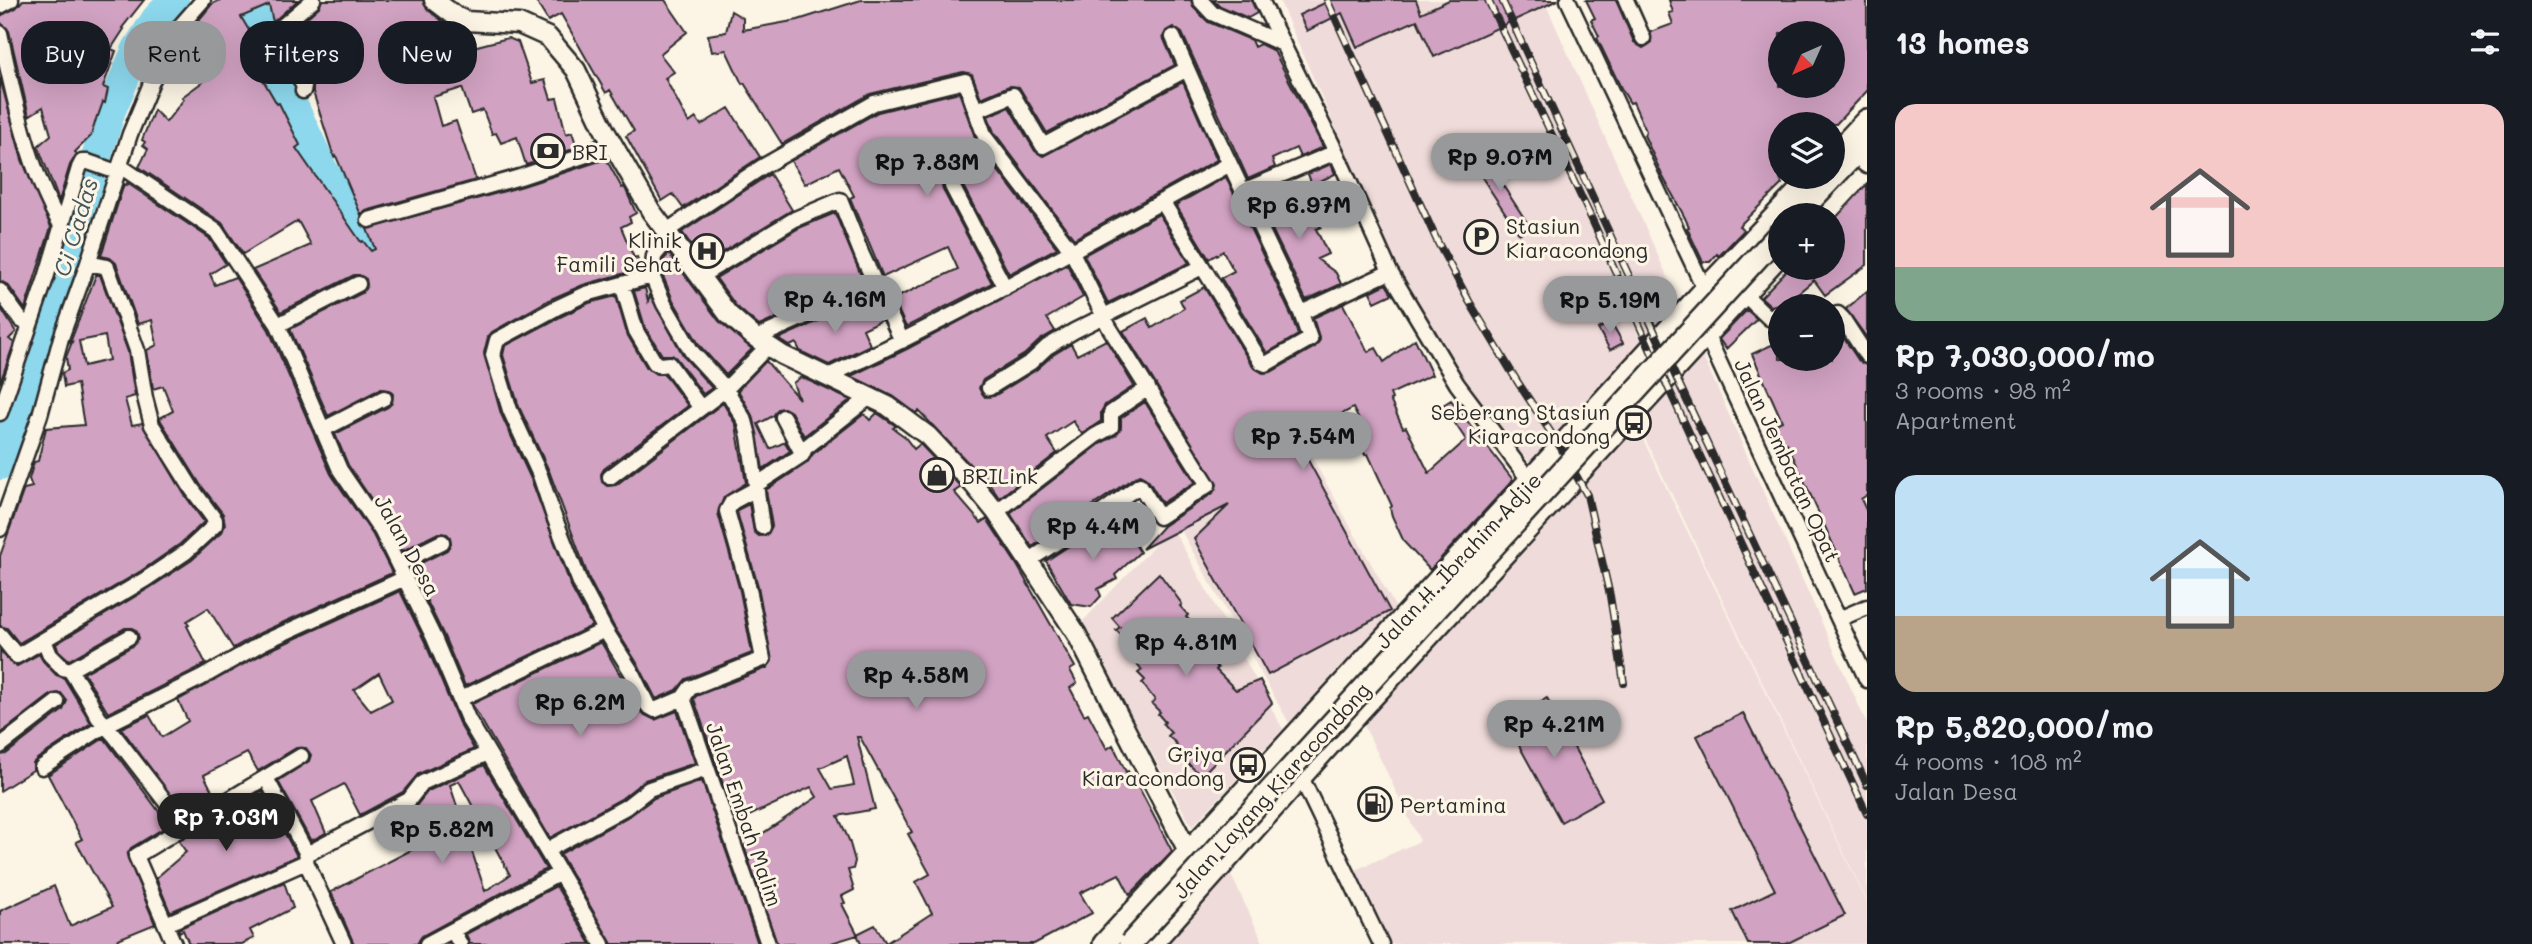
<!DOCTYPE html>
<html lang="en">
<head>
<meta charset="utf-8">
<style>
	body { margin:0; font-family:Mali,sans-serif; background:#20242c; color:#f1f3f6; height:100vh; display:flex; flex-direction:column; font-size:26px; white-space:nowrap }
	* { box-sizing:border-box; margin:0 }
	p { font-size:23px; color:#9ea1a6 }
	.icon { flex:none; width:38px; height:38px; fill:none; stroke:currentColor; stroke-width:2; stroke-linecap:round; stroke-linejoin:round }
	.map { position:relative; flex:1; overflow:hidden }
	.details { display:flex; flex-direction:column; background:#171b24; width:665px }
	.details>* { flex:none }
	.top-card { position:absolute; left:21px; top:21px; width:665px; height:63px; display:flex; gap:14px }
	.needle { width:46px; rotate:225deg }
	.tools { position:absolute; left:1768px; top:21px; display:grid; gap:14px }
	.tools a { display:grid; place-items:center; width:77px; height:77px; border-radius:50%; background:#171b24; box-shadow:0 7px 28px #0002; font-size:35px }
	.price { position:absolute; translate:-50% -60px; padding:0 16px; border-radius:24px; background:#98999b; color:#111; font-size:23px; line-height:46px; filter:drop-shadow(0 2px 4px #0008) }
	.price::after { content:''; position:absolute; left:50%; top:42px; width:21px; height:16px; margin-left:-10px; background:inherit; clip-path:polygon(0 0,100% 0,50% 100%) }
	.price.selected { background:#222; color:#fff }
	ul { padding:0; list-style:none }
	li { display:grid; align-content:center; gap:14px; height:371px; padding:0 28px }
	li span { display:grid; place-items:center; height:217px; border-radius:21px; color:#555 }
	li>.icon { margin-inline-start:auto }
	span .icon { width:126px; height:126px; fill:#fffc; stroke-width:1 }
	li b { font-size:30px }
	h2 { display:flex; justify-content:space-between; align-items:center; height:84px; padding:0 28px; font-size:30px }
	.tag { padding:0 24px; border-radius:28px; background:#171b24; box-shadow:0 7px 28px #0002; font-size:24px; line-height:63px }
	.tag.selected { background:#98999b; color:#111 }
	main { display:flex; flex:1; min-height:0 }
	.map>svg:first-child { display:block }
	.built { fill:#efdcda }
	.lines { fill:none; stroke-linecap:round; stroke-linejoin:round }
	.river { stroke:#8dd8ed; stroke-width:30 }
	.building { fill:#d1a2c2; stroke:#2b2b2b; stroke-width:2; fill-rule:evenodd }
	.minor-casing { stroke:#2b2b2b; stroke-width:19 }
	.tertiary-casing { stroke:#2b2b2b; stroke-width:23 }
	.primary-casing { stroke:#2b2b2b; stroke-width:26 }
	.minor { stroke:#fcf5e5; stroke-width:14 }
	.tertiary { stroke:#fcf5e5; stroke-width:18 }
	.primary { stroke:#fcf5e5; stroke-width:21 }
	.rail-casing { stroke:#2b2b2b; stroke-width:8 }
	.rail { stroke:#fcf5e5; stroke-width:5; stroke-dasharray:16; stroke-linecap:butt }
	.primary-bridge-casing { stroke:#2b2b2b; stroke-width:26; stroke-linecap:butt }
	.primary-bridge { stroke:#fcf5e5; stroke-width:21 }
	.labels { text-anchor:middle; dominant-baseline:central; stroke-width:6; stroke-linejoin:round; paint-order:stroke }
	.poi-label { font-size:21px; fill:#2b2b2b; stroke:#fcf5e5; text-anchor:start }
	.street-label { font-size:21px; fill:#2b2b2b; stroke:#fcf5e5 }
	.water-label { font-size:23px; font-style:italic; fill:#44565c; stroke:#fcf5e5 }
</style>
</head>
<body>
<main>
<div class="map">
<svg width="1867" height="944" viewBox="0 0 1867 944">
	<rect width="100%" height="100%" fill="#fcf5e5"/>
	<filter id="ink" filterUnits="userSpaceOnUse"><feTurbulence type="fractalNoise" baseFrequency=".0143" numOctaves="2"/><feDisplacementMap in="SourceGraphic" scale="14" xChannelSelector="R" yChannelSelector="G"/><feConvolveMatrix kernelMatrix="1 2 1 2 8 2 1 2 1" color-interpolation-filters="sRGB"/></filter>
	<g filter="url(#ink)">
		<!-- built -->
		<path class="built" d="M1279,0H1544L1867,724V901L1636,420L1532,464L1500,432L1439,346L1396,267Z
			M1281,402L1396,608L1289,723L1171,513L1213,488L1222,499Z
			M1636,425L1867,902V944H1387L1353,871L1420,841L1359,715Z
			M1172,527L1283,729L1192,827L1081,623Z
			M1222,856L1264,944H1144Z"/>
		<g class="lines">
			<!-- river -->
			<path class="river" d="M253,0L254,12L266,47L323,170L354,218L377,270L388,281
				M0,465L111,110L137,49L156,19L174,0"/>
		</g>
		<!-- building -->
		<path class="building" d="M23,0H144L122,28L124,29L111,49L116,51L103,87L108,89L105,103L103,102L98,116H97L91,136L75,152L77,154L70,165L59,201L38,146L51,135L43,107L29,116L9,31L0,22V16L16,8Z
			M220,0H298L273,22L269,5L241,17L253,37L251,38L265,76L262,78L277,104L279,103L300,145L296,148L361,242L363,241L371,251L375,249L367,229L523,186L606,159L622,188L624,187L626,190L636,213L629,217L631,222L621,227L634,258L637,257L640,269L583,285L551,299L492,332L488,337L484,353L501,414L531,479L572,589L592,626L465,686L443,634L411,568L447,550L451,543L450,537L447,534L438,533L402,551L389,525L348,465L335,434L388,407L392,403L393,394L389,390L380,389L328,416L290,329L362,293L367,285L366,279L359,275H354L281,312L253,270L311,245L298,221L243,254L222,223L139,167L148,149L143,145L145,142L142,140L154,110L166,122L184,99L182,97L208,78L195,44L204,40L195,32L201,25L198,21L212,4Z
			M322,0H423L427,9L441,20L445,28L449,27L452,34L469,33L473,47L508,38L518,42L532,83L545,80L551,99L557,98L566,134L572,132L577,147L596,139L597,141L526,165L517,137L501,143L496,133L492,134L483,110L471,114L462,88L433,97L441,126L456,121L476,180L366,211L361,215L336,156L334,157L313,92V83L288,34L319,7Z
			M535,0H665L687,32L660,54L674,72L665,78L689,123L696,118L701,125L729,108L760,157L683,208L673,194L662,201L626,136L634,131L610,90L606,93L561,14L548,21Z
			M861,0H1191L1193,7L1208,22L1251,40L1254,47L1260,44L1274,51L1323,147L1300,157L1296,148L1272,159L1275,167L1248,179L1182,33L1173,27L1166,31L1163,37L1175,65L1047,133L1019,87L1009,86L981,98L972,74L963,72L870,94L782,144L744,83L742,84L726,50L712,52L708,35L726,32L731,11L743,18V30L798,20Z
			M1213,0H1251L1257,13L1248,18L1218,5Z
			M1331,0H1416L1421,13L1449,0H1558L1434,57L1417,20L1357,47L1342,13L1307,31L1299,15Z
			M1586,0H1616L1634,42L1643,48L1651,43V32L1673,24L1669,13L1673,12L1669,0H1867V91L1836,124H1780V179L1782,184L1739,226L1744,230L1719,256L1717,254L1710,262H1703L1687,228L1689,227L1685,218L1662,175L1644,135L1646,131L1633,102L1630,103L1621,88L1597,38L1599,36L1591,20L1595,18ZM1780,33H1832V86H1780Z
			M0,78L22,160L51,227L25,309L8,285L0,281Z
			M1183,82L1217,160L1074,239L994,132L988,116L1009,107L1035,151L1043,156Z
			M959,92L977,143L1057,248L1009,274L961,182L953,177L947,178L942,185L943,190L992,283L906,327L893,299L958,269L948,247L883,277L850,198L854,196L839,167L805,184L791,161L878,112Z
			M1481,152L1530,227L1519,234L1470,159Z
			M1331,164L1335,174L1312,185L1308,174Z
			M770,174L792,210L704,263L682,232Z
			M1226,177L1292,317L1298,335L1267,353L1221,278L1234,271L1223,251L1209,259L1176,205Z
			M127,183L209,238L226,264L210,274L215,285L235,277L269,330L331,474L373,535L392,573L260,633L233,648L208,608L187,621L189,625L187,626L206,664L108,713L84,673L134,645L139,638L137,632L133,628H125L69,660L58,650L56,644L151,587L192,560L222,532L225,525L223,514L200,484L161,421L160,418L173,411L163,386L153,389L147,350L157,345L152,320L138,324L116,263L110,258L101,256L124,184L126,185Z
			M1867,184V265L1825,295L1814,280L1792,298L1790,297L1783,303L1771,306L1761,297L1789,268H1832V222Z
			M1283,185L1284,188L1290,185L1306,216L1314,213L1321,227L1316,229L1328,254L1317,259L1336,273L1341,284L1306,300L1256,196Z
			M835,213L863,280L759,326L736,306L716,278L799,228Z
			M1159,214L1189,263L1108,303L1084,255Z
			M669,254L719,321L752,349L726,375L700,346L673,300L662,274L663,260Z
			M1067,264L1083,297L1047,318L1055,331L1040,340L1025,354L983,380L979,388L981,392L985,397L994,396L1036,370L1053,355L1071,344L1077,355L1106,340L1134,386L1105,405L1101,412V421L1082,434L1073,421L1047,438L1057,453L999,498L982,472L979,474L919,411L916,413L893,396L851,376L907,349Z
			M96,275H100L128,352L135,396L125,399L132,425L142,423L184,494L204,522L180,544L141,571L19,643L7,628L0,626V556L24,489L32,487L29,479L34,462L38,461L46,428L84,425L77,384L64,387L62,373L68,370L66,357L72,342L70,343ZM105,336L109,360L84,366L79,341Z
			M1386,284L1392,294L1375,302L1370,292Z
			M1204,287L1253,367L1263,373L1271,372L1315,347L1320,340L1313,318L1343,304L1368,352L1376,348L1384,362L1415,339L1432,375L1390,394L1392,399L1390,400L1403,428L1406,427L1429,473L1466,440L1443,405L1451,400L1513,480L1430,570L1404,542L1392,516L1390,508L1392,506L1368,454L1365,455L1359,442L1368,438L1353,408L1296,438L1390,611L1268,675L1194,539L1229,505L1142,549L1163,526L1213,493L1217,484L1123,331L1147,318L1152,328L1184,308L1180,300Z
			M645,288L648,301L650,295L684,357L712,388L703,394L676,358L672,355H662L645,327L634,291Z
			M1867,291V338L1846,309Z
			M616,296L627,334L647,368L656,374H664L688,406L604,469L601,474L602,482L607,486L616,485L723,403L736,425L746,483L724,497L718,513L740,591L752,653L686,679L677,690L656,699L639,666L613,625L590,581L549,471L519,407L503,355L505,346L560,317L589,303Z
			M858,303L863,313L876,308L882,320L863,329L870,345L829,365L800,351L796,343L790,346L778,339Z
			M0,307L16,332L9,339L14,343L0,383Z
			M1747,310L1757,319L1726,349L1719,339Z
			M1611,322L1623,343L1610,350L1598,329Z
			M1841,334L1859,361L1867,366V495L1861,499L1867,512V588L1855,593L1787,443L1779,447L1768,428L1782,421L1752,354L1780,341V359H1832V340Z
			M766,361L799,399L793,383L801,377L850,400L804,436L791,412L784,408L778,409L773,416L758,424L770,449L785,442L790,451L763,469L754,419L738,390Z
			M1145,402L1195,482L1162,503L1148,480L1140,475L1135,477L1032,547L1010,513L1100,444L1116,435L1121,428V418Z
			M877,413L896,426L893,428L904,436L914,449L920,444L961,487L954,492L981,523L987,519L1017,565L1075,667L1070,670L1077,683L1070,688L1084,715L1088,713L1107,749L1113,745L1126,772L1128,771L1133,781L1135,780L1172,851L1130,895L1119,874L1080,893L1092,913L1034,944H861L857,934L875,925L886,943L932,913L916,882L930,874L908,834L912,832L860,737H857L875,809L838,816L849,840L855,861L853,869L848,870L854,890L842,896L845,903L842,904L858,935L828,944H777L744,846L817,797L811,787L736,822L694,699L696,696L767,668L772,661L758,586L737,512L739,509L749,504L754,532L759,536L767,535L772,526L766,490L807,463L813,454L864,414L870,420ZM847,756L854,785L832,789L820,768Z
			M1116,515L1140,552L1115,575L1117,579L1098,589L1101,596L1091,607L1071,604L1046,561Z
			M1159,573L1182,604L1180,606L1188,615L1186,617L1195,626L1192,629L1206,647L1204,649L1213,657L1210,660L1218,668L1216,670L1236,690L1260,680L1272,703L1201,776L1173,749L1177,744L1168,736L1171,733L1163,724L1165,722L1158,714L1160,712L1152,704L1155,700L1142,683L1145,680L1138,673L1142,670L1128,652L1130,650L1122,641L1125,639L1116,630L1120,627L1112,618Z
			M400,591L425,642L459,723L474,749L418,774L403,792L360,815L344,784L312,801L326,833L311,841L278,781L309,761L311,755L306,748H296L258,771L247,753L204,775L215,797L185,815L121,728L149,715L162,737L188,721L178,700L268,651ZM379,673L392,700L371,711L354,690Z
			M601,642L643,714L655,720L677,711L695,763L645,780L621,799L550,838L472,704Z
			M0,650L10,662L17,666L39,654L43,661L56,675L64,678L91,723L37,759L33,763V770L0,791V755L6,754L63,710L67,701L61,693L52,694L0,734Z
			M1547,698L1602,799L1561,822L1505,720Z
			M1743,713L1845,915L1786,944H1748L1732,911L1775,890L1697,736Z
			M104,738L169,825L131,848L127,855L155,924L118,939L120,944H0V911L54,886L70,926L112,907L76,842L82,839L48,775Z
			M484,765L546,869L422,936L417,944H354L331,892L415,848L410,837L413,836L403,814L416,806L428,791ZM459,781L510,875L485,891L450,785Z
			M702,781L758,944H612L560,854L631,815L654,798Z
			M262,791L297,856L170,912L156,878L186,852L179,841Z
			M284,882L293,908L250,930L254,938L242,944H189L183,930L179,932L178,929Z
			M556,886L591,944H470L466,934Z"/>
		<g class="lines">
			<!-- minor casing -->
			<g class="minor-casing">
				<path id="minor" d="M1200,0L1212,13L1283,44
					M1261,0L1336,152L1390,272L1457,384L1530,481
					M1568,0L1705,290
					M1626,0L1643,38
					M0,6L11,0
					M0,33C13,94 29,172 61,225
					M303,91L304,87L277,34L279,29L313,0
					M975,111L1013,95L1043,146L1187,69
					M1864,164L1867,166
					M120,166L216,231L278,325L340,470L381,530L434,638L468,719L602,944
					M952,186L1005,288
					M1243,191L1336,152
					M1162,201L1261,362L1266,364L1310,339L1301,313L1219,141L1173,37
					M369,220L520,177L613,146
					M665,232L762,167L874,103L965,81L985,137L1071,250L1109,327L1208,485L1159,517L1140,485L1097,516L1028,561
					M669,238L654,256L652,276L664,304L692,352L726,389L745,421L749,436L762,527
					M652,276L586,294L556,308L497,340L493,355L510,410L540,475L553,514L581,585L605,630L631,671L648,706L655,710L683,698L690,688L763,659L749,589L727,511L732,502L756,489
					M699,277L795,219L840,200L862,255L902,341
					M622,284L636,331L655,363L660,365L669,364L700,407
					M0,291L21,320L29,324
					M1743,293L1769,318L1780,312
					M1301,313L1390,272
					M1832,316L1838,314L1843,319L1867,356
					M278,325L358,284
					M1706,334L1867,680
					M756,338L876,285
					M828,376C966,312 1097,237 1230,164
					M989,388L1031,362L1047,347L1074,331L1202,267
					M0,413L46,278L79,168L82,162H88L117,172
					M783,417L802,453
					M322,430L384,398
					M610,477L726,389L768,346
					M756,485L802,455L805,448L871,396
					M996,512L1095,436L1111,427V413L1148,388
					M0,529L40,415L61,338L88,263L130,134L152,81L181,25L203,0
					M398,564L442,542
					M1839,619L1867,607
					M0,635L17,656L146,579L186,552L215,525V520L192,489L152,425L145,398L137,350L107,267L88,263
					M44,640L50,655L63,668L70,670L88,698L98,717L114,735L172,810L181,827
					M70,670L129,637
					M683,698L768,944
					M460,699L605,630
					M0,746L57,702
					M42,767L106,725L201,678L264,642L405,578
					M1301,777L1381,944
					M266,778L307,854L306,862L344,944
					M547,850L626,807L649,789L707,769
					M307,854L409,800L422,783L488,753
					M166,924L306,862
					M453,931L460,944
					M174,944L136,856L301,756
					M427,944L560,873"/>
			</g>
			<!-- tertiary casing -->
			<g class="tertiary-casing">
				<path id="tertiary" d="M434,0L455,16L466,21L519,24L548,37L576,70L605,131L651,211L728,314L753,336L782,355L888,406L928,436L974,485L996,512L1076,633L1189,853L1197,861"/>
			</g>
			<!-- primary casing -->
			<g class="primary-casing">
				<path id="primary" d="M1839,150L1867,120
					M1797,215L1867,141
					M1104,944L1705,290L1813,177
					M1151,944L1360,710L1780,254"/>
			</g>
			<!-- minor -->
			<use href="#minor" class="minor"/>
			<!-- tertiary -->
			<use href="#tertiary" class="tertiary"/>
			<!-- primary -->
			<use href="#primary" class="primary"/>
			<!-- rail casing -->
			<g class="rail-casing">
				<path id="rail" d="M1327,0L1438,243L1469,301L1517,381L1561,448L1587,495L1610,596L1624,683
					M1488,0L1594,224L1651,351L1867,814
					M1502,0L1659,341L1867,785"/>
			</g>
			<!-- rail -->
			<use href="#rail" class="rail"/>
			<!-- primary-bridge casing -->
			<g class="primary-bridge-casing">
				<path id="primary-bridge" d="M1130,944L1780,233"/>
			</g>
			<!-- primary-bridge -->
			<use href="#primary-bridge" class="primary-bridge"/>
		</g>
	</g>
	<!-- icons -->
	<defs>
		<g id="bank-ring" transform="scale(1.75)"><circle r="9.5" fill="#fcf5e5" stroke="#2b2b2b" stroke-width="1.5"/><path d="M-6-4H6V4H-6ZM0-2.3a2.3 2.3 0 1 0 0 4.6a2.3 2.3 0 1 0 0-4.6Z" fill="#2b2b2b"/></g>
		<g id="parking-ring" transform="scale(1.75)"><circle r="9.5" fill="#fcf5e5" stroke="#2b2b2b" stroke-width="1.5"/><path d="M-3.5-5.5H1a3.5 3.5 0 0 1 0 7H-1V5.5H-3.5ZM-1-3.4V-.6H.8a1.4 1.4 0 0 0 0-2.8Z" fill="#2b2b2b"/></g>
		<g id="hospital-ring" transform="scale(1.75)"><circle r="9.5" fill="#fcf5e5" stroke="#2b2b2b" stroke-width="1.5"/><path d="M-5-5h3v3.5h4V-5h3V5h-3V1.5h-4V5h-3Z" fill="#2b2b2b"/></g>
		<g id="bus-ring" transform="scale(1.75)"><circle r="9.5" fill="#fcf5e5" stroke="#2b2b2b" stroke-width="1.5"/><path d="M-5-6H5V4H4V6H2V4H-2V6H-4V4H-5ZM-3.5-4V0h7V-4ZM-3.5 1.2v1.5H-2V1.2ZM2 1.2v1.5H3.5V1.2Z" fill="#2b2b2b"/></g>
		<g id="shop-ring" transform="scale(1.75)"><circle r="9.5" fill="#fcf5e5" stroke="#2b2b2b" stroke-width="1.5"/><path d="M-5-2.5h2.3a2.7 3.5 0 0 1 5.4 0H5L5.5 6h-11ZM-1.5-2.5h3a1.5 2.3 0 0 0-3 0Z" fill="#2b2b2b"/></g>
		<g id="fuel-ring" transform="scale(1.75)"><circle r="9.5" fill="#fcf5e5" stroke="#2b2b2b" stroke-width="1.5"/><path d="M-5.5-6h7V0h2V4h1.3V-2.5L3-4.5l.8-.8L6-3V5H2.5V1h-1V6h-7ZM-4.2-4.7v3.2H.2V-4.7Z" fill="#2b2b2b"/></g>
	</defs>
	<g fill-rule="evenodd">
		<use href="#bank-ring" x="548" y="151"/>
		<use href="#parking-ring" x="1481" y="237"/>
		<use href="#hospital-ring" x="707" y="251"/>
		<use href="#bus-ring" x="1634" y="423"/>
		<use href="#shop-ring" x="937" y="475"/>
		<use href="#bus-ring" x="1248" y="765"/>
		<use href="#fuel-ring" x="1375" y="804"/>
	</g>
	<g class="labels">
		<!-- poi labels -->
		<g class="poi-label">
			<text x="572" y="151">BRI</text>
			<text x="1506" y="225">Stasiun<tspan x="1506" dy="24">Kiaracondong</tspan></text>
			<text x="682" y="239" text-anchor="end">Klinik<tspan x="682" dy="24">Famili Sehat</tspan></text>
			<text x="1610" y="411" text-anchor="end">Seberang Stasiun<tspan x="1610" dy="24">Kiaracondong</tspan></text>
			<text x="962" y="475">BRILink</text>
			<text x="1224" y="753" text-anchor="end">Griya<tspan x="1224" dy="24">Kiaracondong</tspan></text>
			<text x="1400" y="804">Pertamina</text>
		</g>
		<!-- street labels -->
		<g class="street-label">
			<text transform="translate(1788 460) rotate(65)">Jalan Jembatan Opat</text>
			<text transform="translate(408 545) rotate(61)">Jalan Desa</text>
			<text transform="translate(1458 560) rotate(-47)">Jalan H. Ibrahim Adjie</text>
			<text transform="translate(1271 790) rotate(-48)">Jalan Layang Kiaracondong</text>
			<text transform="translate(745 814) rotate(71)">Jalan Embah Malim</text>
		</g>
		<!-- water labels -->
		<g class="water-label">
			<text transform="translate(75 227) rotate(-73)">Ci Cadas</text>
		</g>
	</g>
</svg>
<div class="tools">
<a><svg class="needle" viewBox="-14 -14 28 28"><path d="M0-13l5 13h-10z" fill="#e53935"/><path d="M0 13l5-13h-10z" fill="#9ea1a6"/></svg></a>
<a><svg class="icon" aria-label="layers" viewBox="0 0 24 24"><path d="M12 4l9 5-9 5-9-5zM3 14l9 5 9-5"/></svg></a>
<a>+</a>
<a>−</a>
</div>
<b class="price" style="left:1500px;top:193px">Rp 9.07M</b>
<b class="price" style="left:927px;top:198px">Rp 7.83M</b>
<b class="price" style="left:1299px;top:241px">Rp 6.97M</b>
<b class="price" style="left:835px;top:335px">Rp 4.16M</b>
<b class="price" style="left:1610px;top:336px">Rp 5.19M</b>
<b class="price" style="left:1303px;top:472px">Rp 7.54M</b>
<b class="price" style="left:1093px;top:562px">Rp 4.4M</b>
<b class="price" style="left:1186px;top:678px">Rp 4.81M</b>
<b class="price" style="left:916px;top:711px">Rp 4.58M</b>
<b class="price" style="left:580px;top:738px">Rp 6.2M</b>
<b class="price" style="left:1554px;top:760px">Rp 4.21M</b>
<b class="price selected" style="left:226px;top:853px">Rp 7.03M</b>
<b class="price" style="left:442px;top:865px">Rp 5.82M</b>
<div class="top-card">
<a class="tag">Buy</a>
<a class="tag selected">Rent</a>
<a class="tag">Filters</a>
<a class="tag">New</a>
</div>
</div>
<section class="details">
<h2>13 homes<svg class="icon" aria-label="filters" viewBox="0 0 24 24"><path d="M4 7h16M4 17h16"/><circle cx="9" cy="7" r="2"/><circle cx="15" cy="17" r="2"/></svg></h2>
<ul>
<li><span style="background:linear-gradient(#f6c9c9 75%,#7fa58c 0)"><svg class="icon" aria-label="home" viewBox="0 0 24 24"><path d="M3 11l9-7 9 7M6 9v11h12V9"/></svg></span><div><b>Rp 7,030,000/mo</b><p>3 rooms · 98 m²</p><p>Apartment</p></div></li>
<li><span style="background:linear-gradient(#bfe0f5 65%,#b9a48a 0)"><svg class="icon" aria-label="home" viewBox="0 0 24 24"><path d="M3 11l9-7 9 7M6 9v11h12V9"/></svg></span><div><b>Rp 5,820,000/mo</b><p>4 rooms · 108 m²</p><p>Jalan Desa</p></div></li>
</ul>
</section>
</main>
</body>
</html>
